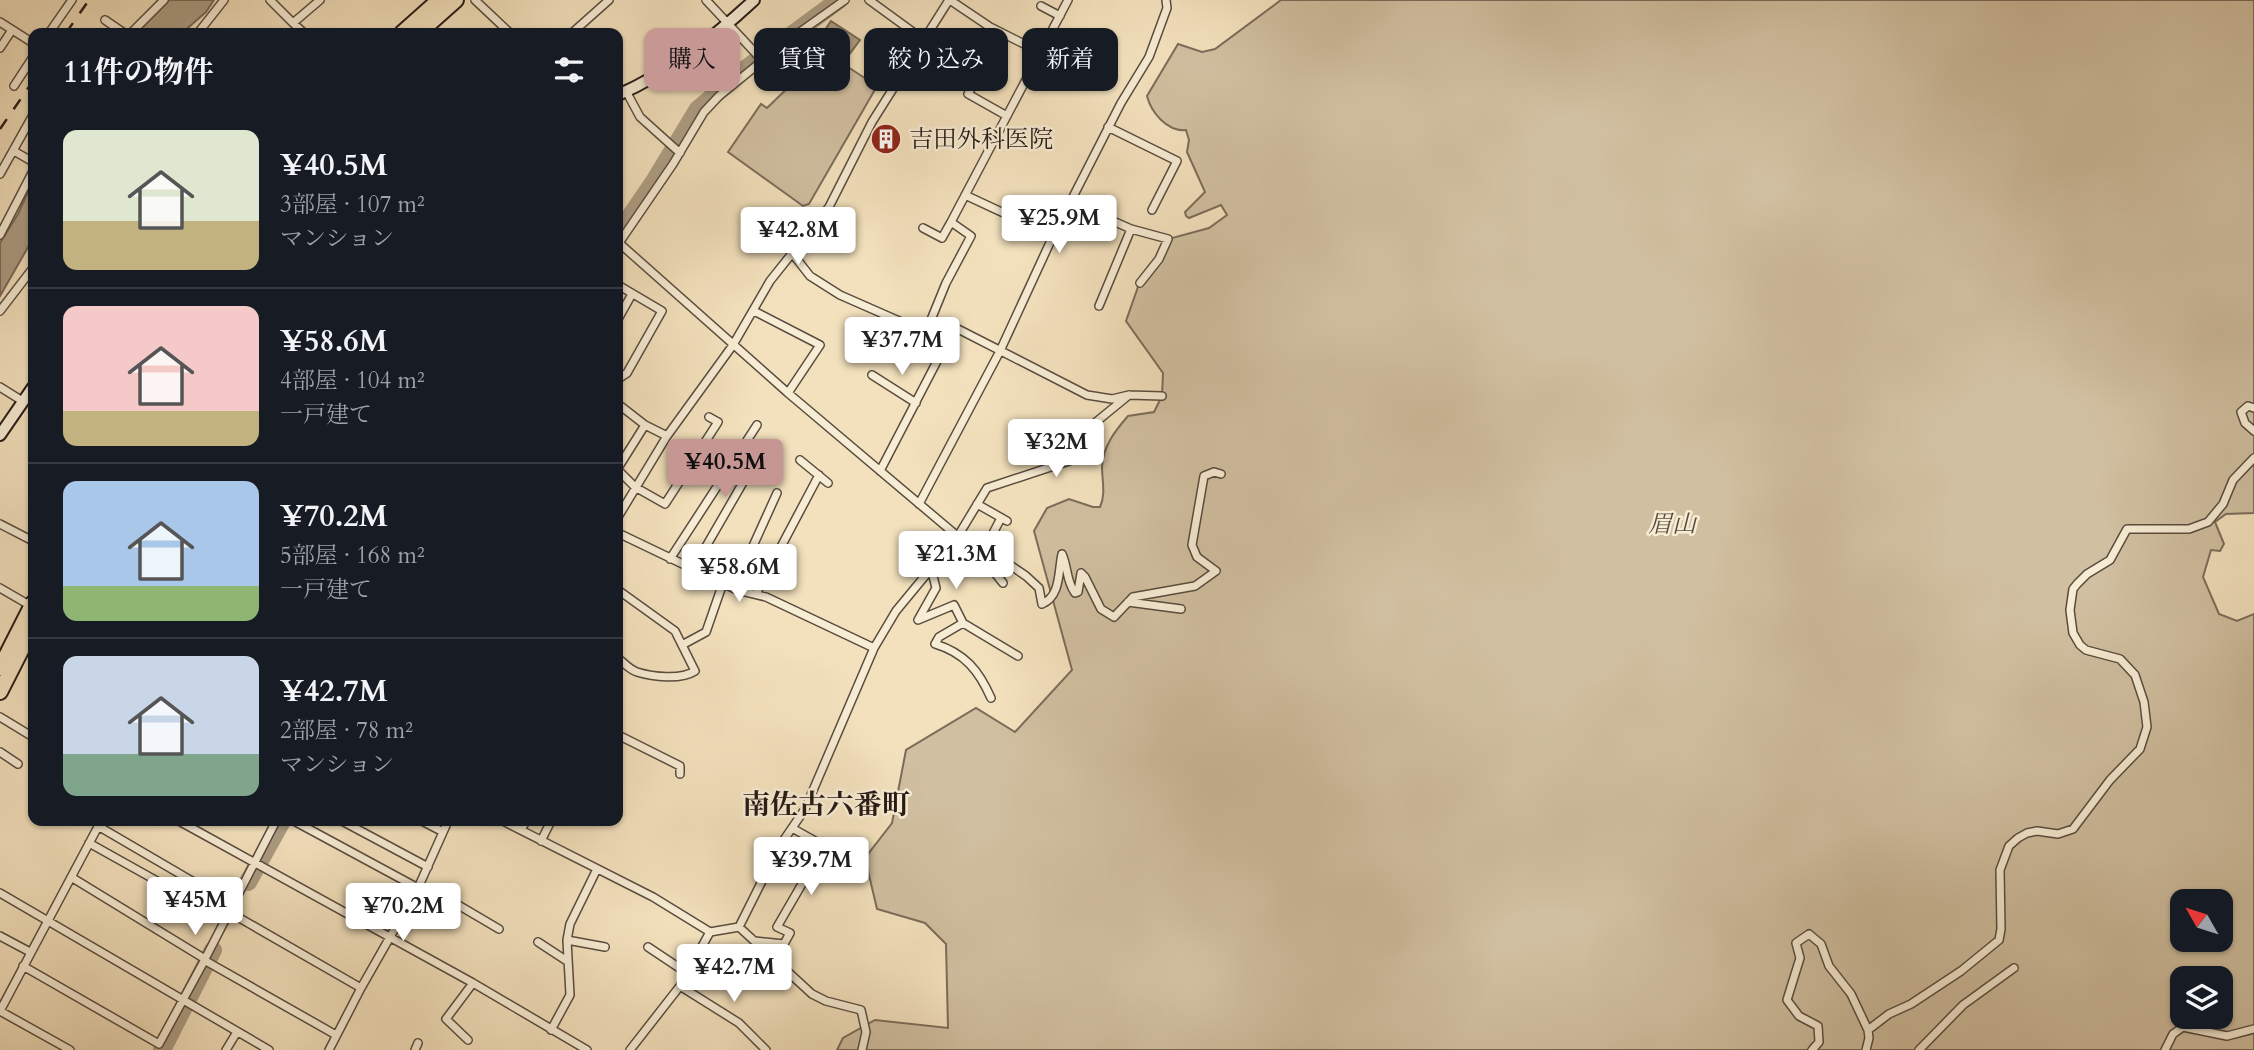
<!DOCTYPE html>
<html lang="ja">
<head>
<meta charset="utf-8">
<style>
	body { margin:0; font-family:Cardo,"Noto Serif JP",serif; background:#20242c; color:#f1f3f6; height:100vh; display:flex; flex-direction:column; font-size:26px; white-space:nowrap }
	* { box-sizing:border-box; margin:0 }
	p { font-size:23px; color:#9ea1a6 }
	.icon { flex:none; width:38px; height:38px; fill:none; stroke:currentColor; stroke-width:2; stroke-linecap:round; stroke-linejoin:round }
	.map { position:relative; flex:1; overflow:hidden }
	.drawer { position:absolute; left:28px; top:28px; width:595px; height:798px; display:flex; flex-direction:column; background:#171b24; border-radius:14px; box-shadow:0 2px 5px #0004 }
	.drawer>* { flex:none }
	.guide { position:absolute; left:644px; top:28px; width:665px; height:63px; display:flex; gap:14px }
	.needle { width:46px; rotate:309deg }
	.controls { position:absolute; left:2170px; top:889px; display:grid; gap:14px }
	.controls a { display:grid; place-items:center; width:63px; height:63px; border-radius:14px; background:#171b24; box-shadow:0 2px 5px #0004; font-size:35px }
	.price { position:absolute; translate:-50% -60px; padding:0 16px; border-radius:7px; background:#fff; color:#222; font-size:23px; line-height:46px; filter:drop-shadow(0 2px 4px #0008) }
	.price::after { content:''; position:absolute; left:50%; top:42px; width:21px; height:16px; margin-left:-10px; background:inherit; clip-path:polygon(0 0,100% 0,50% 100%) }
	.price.selected { background:#c59692; color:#111 }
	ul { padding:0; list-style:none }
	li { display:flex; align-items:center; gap:21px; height:175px; padding:0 35px }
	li+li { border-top:2px solid #363941 }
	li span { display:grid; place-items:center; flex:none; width:196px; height:140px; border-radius:14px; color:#555 }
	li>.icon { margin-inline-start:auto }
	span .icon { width:84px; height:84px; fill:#fffc; stroke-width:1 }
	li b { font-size:30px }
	h2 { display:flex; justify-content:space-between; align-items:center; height:84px; padding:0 35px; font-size:30px }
	.chip { padding:0 24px; border-radius:14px; background:#171b24; box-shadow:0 2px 5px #0004; font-size:24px; line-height:63px }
	.chip.selected { background:#c59692; color:#111 }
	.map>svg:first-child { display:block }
	.green { fill:#d0bfa0; stroke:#7b6c5a; stroke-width:2; fill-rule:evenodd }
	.water { fill:#ad9d84; stroke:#776958; stroke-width:2 }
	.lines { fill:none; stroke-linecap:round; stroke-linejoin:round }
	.river { stroke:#ad9d84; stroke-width:18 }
	.street-casing { stroke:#594c3f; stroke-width:10 }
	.secondary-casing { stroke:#261a15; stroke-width:14 }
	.highway-casing { stroke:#261a15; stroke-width:18 }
	.street { stroke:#f7ecd4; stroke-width:7 }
	.secondary { stroke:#f7ecd4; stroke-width:10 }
	.highway { stroke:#f3e1bd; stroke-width:14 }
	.rail { stroke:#261a15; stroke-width:2.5; stroke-dasharray:12 12; stroke-linecap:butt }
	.labels { text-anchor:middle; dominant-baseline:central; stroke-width:5; stroke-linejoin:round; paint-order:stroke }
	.poi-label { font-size:24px; fill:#261a15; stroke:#f7ecd4; text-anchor:start }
	.park-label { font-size:24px; font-style:italic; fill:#594c3f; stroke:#f7ecd4 }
	.quarter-label { font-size:28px; font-weight:bold; fill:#261a15; stroke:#f7ecd4 }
</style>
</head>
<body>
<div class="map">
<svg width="2254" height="1050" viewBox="0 0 2254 1050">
	<rect width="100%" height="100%" fill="#f3e1bd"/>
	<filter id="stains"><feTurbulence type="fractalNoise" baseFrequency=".00286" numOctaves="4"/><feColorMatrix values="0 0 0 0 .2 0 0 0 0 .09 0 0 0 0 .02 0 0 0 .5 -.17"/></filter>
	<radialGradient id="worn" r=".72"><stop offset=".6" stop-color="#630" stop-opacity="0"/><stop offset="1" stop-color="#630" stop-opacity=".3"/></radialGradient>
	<!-- green -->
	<path class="green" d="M1281,0H2254V513L2226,514L2215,522L2224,544L2220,551L2211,550L2203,577L2219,614L2237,621L2254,614V1050H837L843,1038L875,1020L948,1028L946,944L925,923L877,909L865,858L892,823L906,750L976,708L1015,732L1072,670L1034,531L1047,508L1069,499L1093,507H1100C1106,494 1102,481 1102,467C1103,446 1115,431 1128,416L1154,412L1162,396L1163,373L1126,321L1138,287L1154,270L1172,238L1209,228L1227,215L1221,205L1189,218L1186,216L1185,212L1205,192L1187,152L1189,140L1186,130C1167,132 1151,112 1147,96L1178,44L1202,52L1215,49ZM2182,901H2221V940H2182ZM2182,978H2221V1017H2182Z
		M825,52L877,86L809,204L803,206L728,152L761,104L767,108Z"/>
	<!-- water -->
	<path class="water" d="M169,0H214L206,12L182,33H136Z
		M831,21L860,40L848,56L821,36Z
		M33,181V231L31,242L0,296V243L18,214Z"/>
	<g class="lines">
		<!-- river -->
		<path class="river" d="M618,234L655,180L698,109L744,70L839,0
			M248,882L282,821
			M162,1050L213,950"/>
		<!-- street casing -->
		<g class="street-casing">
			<path id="street" d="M270,0L293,23
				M475,0L510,33
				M706,0L762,60
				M869,0L924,40
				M950,0L990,27L1040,52
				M1041,6L1060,16
				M105,20L124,33
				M0,22L33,43
				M49,33L72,0
				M131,33L164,0
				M198,33L224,0
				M304,33L293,23L320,0
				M572,33L609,0
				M0,48L12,30
				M985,64L968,94L1007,116
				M14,86L33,57
				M626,91L640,117L680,153
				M1108,127L1177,161L1152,210
				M14,151L33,162
				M0,174L33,115
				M965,195L1053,236
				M1070,202L1131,229L1168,239L1159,259L1140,283
				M923,228L942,238L951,222
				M0,235L33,171
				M618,242L788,393L981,556L1001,518
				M619,243L673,164L704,112L719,96L783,44L845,0
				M792,253L810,276L840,295L947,342L880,471
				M618,285L662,311L627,373L618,379
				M1099,306L1131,229
				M0,311L33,268
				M754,311L820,345L788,393
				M618,319L632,294
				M926,332L946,283L971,236L951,222L1068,0
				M947,342L956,328L1087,395L1112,399L1129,395L1162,396
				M872,375L916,403
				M0,387L24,402
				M618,404L645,425L667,436
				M2254,408L2248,406L2241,412L2245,423L2254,431
				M800,460L828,483
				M618,468L645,425
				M618,470L635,487L665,504L718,422L709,417
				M919,504L1000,351L1053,236L1121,103L1149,57L1167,8L1166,0
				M977,504L1007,521
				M618,517L667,436L733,345L770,281L829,207L872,122L949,0
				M0,524L33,541
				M618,533L737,590L766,597L874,648
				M985,548L1026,576L1039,588L1042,604C1061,596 1058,572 1062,554C1068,567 1066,581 1075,593L1078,592L1081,573L1085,577L1101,609L1114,617L1133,597L1195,586L1216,571L1197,557L1192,545L1204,476L1214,472L1221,474
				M981,556L1003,583
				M670,559L757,425
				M931,568L936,588L918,620L954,605L963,623
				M693,569L756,460
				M0,588L31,606
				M734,588L777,493
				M618,590L675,631L682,645L706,632L723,583
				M756,594L819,475
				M1128,602L1181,609
				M618,658C624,663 630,670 637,672C653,677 681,680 695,671L682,645
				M991,698C979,671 965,653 935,644L939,637L963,623L1018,656
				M0,717L33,737
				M618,735L680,766V774
				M0,752L18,764
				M179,821L473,983L587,1050
				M294,821L418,888
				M342,821L428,867
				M422,821L443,832
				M503,821L653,897L710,932
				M98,826L192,881
				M521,830L526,821
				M541,841L551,821
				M89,843L225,919
				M0,893L269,1050
				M415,894L440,910L448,899L499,929
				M229,912L361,988
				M739,927L812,994L826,1001L861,1010L866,1032L862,1050
				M0,936L30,952
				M567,940L605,947
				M755,941L784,944L790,933L777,927L824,846L792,828
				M538,942L567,961
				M648,947L687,973
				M205,959L276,821
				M204,960L336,1035
				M23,966L159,1044L203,963L205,959L71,877
				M680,986L739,1023L766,1050
				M0,1011L101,821
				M0,1011L70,1050
				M551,1030L570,995L567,940L570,924L597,869
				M468,1040L446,1019L473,983
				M226,1050L237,1032
				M329,1050L361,988L418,888L448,821
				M415,1050L418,1043
				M630,1050L680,986L710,932L739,927L779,847L805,809L874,648L896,611L958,536L987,488L1072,460L1096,422L1129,395
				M1812,1050L1819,1042L1818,1026L1799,1016L1787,1000L1800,958L1796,943L1809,934L1821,944L1829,966L1851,994L1868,1030
				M1866,1050L1869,1038L1868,1030L1889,1014L1911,1004L1961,971L1999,940L2001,929L2000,870L2009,846L2018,838L2027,833L2037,831L2058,834L2073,829L2110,780L2140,749L2147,727L2144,702L2135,675L2120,659L2086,650L2080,645L2073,633L2070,610L2073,589L2077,584L2087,574L2110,560L2127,529H2189L2208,522L2223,504L2233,480L2254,458
				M1919,1050L1963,1005L2014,968
				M2165,1050L2173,1034L2183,1027L2227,1036L2254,1029"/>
		</g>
		<!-- secondary casing -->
		<g class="secondary-casing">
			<path id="secondary" d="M618,95C670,72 713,38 754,0
				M0,435L33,387"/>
		</g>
		<!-- highway casing -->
		<g class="highway-casing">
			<path id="highway" d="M402,33L439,0
				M419,33L456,0
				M0,668L33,603
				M0,692L33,627"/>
		</g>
		<!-- street -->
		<use href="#street" class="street"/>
		<!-- secondary -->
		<use href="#secondary" class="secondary"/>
		<!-- highway -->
		<use href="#highway" class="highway"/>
		<!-- rail -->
		<path class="rail" d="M66,33L89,0
			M0,129L33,81"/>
	</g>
	<!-- icons -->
	<defs>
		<g id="building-disc" transform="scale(1.575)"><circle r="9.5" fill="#8f2418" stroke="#f7ecd4"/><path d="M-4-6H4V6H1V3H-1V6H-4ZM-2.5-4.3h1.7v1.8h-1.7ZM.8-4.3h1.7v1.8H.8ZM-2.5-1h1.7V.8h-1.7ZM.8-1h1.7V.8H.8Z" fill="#fff"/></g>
	</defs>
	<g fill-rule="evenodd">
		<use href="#building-disc" x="886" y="139"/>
	</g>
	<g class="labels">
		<!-- poi labels -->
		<g class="poi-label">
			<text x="909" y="139">吉田外科医院</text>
		</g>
		<!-- park labels -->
		<g class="park-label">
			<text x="1672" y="524">眉山</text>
		</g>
		<!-- quarter labels -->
		<g class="quarter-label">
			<text x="826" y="805">南佐古六番町</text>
		</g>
	</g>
	<rect width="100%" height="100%" filter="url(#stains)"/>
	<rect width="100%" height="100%" fill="url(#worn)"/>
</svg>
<div class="controls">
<a><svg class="needle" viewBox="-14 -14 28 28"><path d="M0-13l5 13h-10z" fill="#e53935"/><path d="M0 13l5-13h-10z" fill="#9ea1a6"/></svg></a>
<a><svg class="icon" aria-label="layers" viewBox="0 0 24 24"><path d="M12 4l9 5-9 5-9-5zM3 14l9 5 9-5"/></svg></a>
</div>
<b class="price" style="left:1059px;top:255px">¥25.9M</b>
<b class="price" style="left:798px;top:267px">¥42.8M</b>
<b class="price" style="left:902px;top:377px">¥37.7M</b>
<b class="price" style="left:1056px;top:479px">¥32M</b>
<b class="price selected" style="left:725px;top:499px">¥40.5M</b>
<b class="price" style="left:956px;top:591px">¥21.3M</b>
<b class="price" style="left:739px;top:604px">¥58.6M</b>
<b class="price" style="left:811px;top:897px">¥39.7M</b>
<b class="price" style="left:195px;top:937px">¥45M</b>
<b class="price" style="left:403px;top:943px">¥70.2M</b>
<b class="price" style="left:734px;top:1004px">¥42.7M</b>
<div class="guide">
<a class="chip selected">購入</a>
<a class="chip">賃貸</a>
<a class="chip">絞り込み</a>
<a class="chip">新着</a>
</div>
<section class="drawer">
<h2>11件の物件<svg class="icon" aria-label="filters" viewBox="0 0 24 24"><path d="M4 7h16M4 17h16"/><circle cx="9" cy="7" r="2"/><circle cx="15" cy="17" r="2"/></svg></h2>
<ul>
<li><span style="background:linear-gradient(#dfe7d0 65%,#c2b280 0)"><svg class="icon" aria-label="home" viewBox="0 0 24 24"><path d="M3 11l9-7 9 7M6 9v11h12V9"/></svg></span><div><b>¥40.5M</b><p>3部屋 · 107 m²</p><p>マンション</p></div></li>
<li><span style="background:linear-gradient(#f6c9c9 75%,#c2b280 0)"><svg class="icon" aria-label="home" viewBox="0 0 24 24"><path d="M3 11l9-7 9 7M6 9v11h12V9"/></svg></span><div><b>¥58.6M</b><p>4部屋 · 104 m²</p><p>一戸建て</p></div></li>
<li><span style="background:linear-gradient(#a9c7e8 75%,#8fb573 0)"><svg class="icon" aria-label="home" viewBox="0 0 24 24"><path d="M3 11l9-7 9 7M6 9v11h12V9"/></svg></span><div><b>¥70.2M</b><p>5部屋 · 168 m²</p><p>一戸建て</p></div></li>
<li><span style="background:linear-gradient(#c9d6e8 70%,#7fa58c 0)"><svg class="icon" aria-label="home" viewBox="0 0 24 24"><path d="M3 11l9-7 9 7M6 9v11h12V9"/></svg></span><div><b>¥42.7M</b><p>2部屋 · 78 m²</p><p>マンション</p></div></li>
</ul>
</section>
</div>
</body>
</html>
